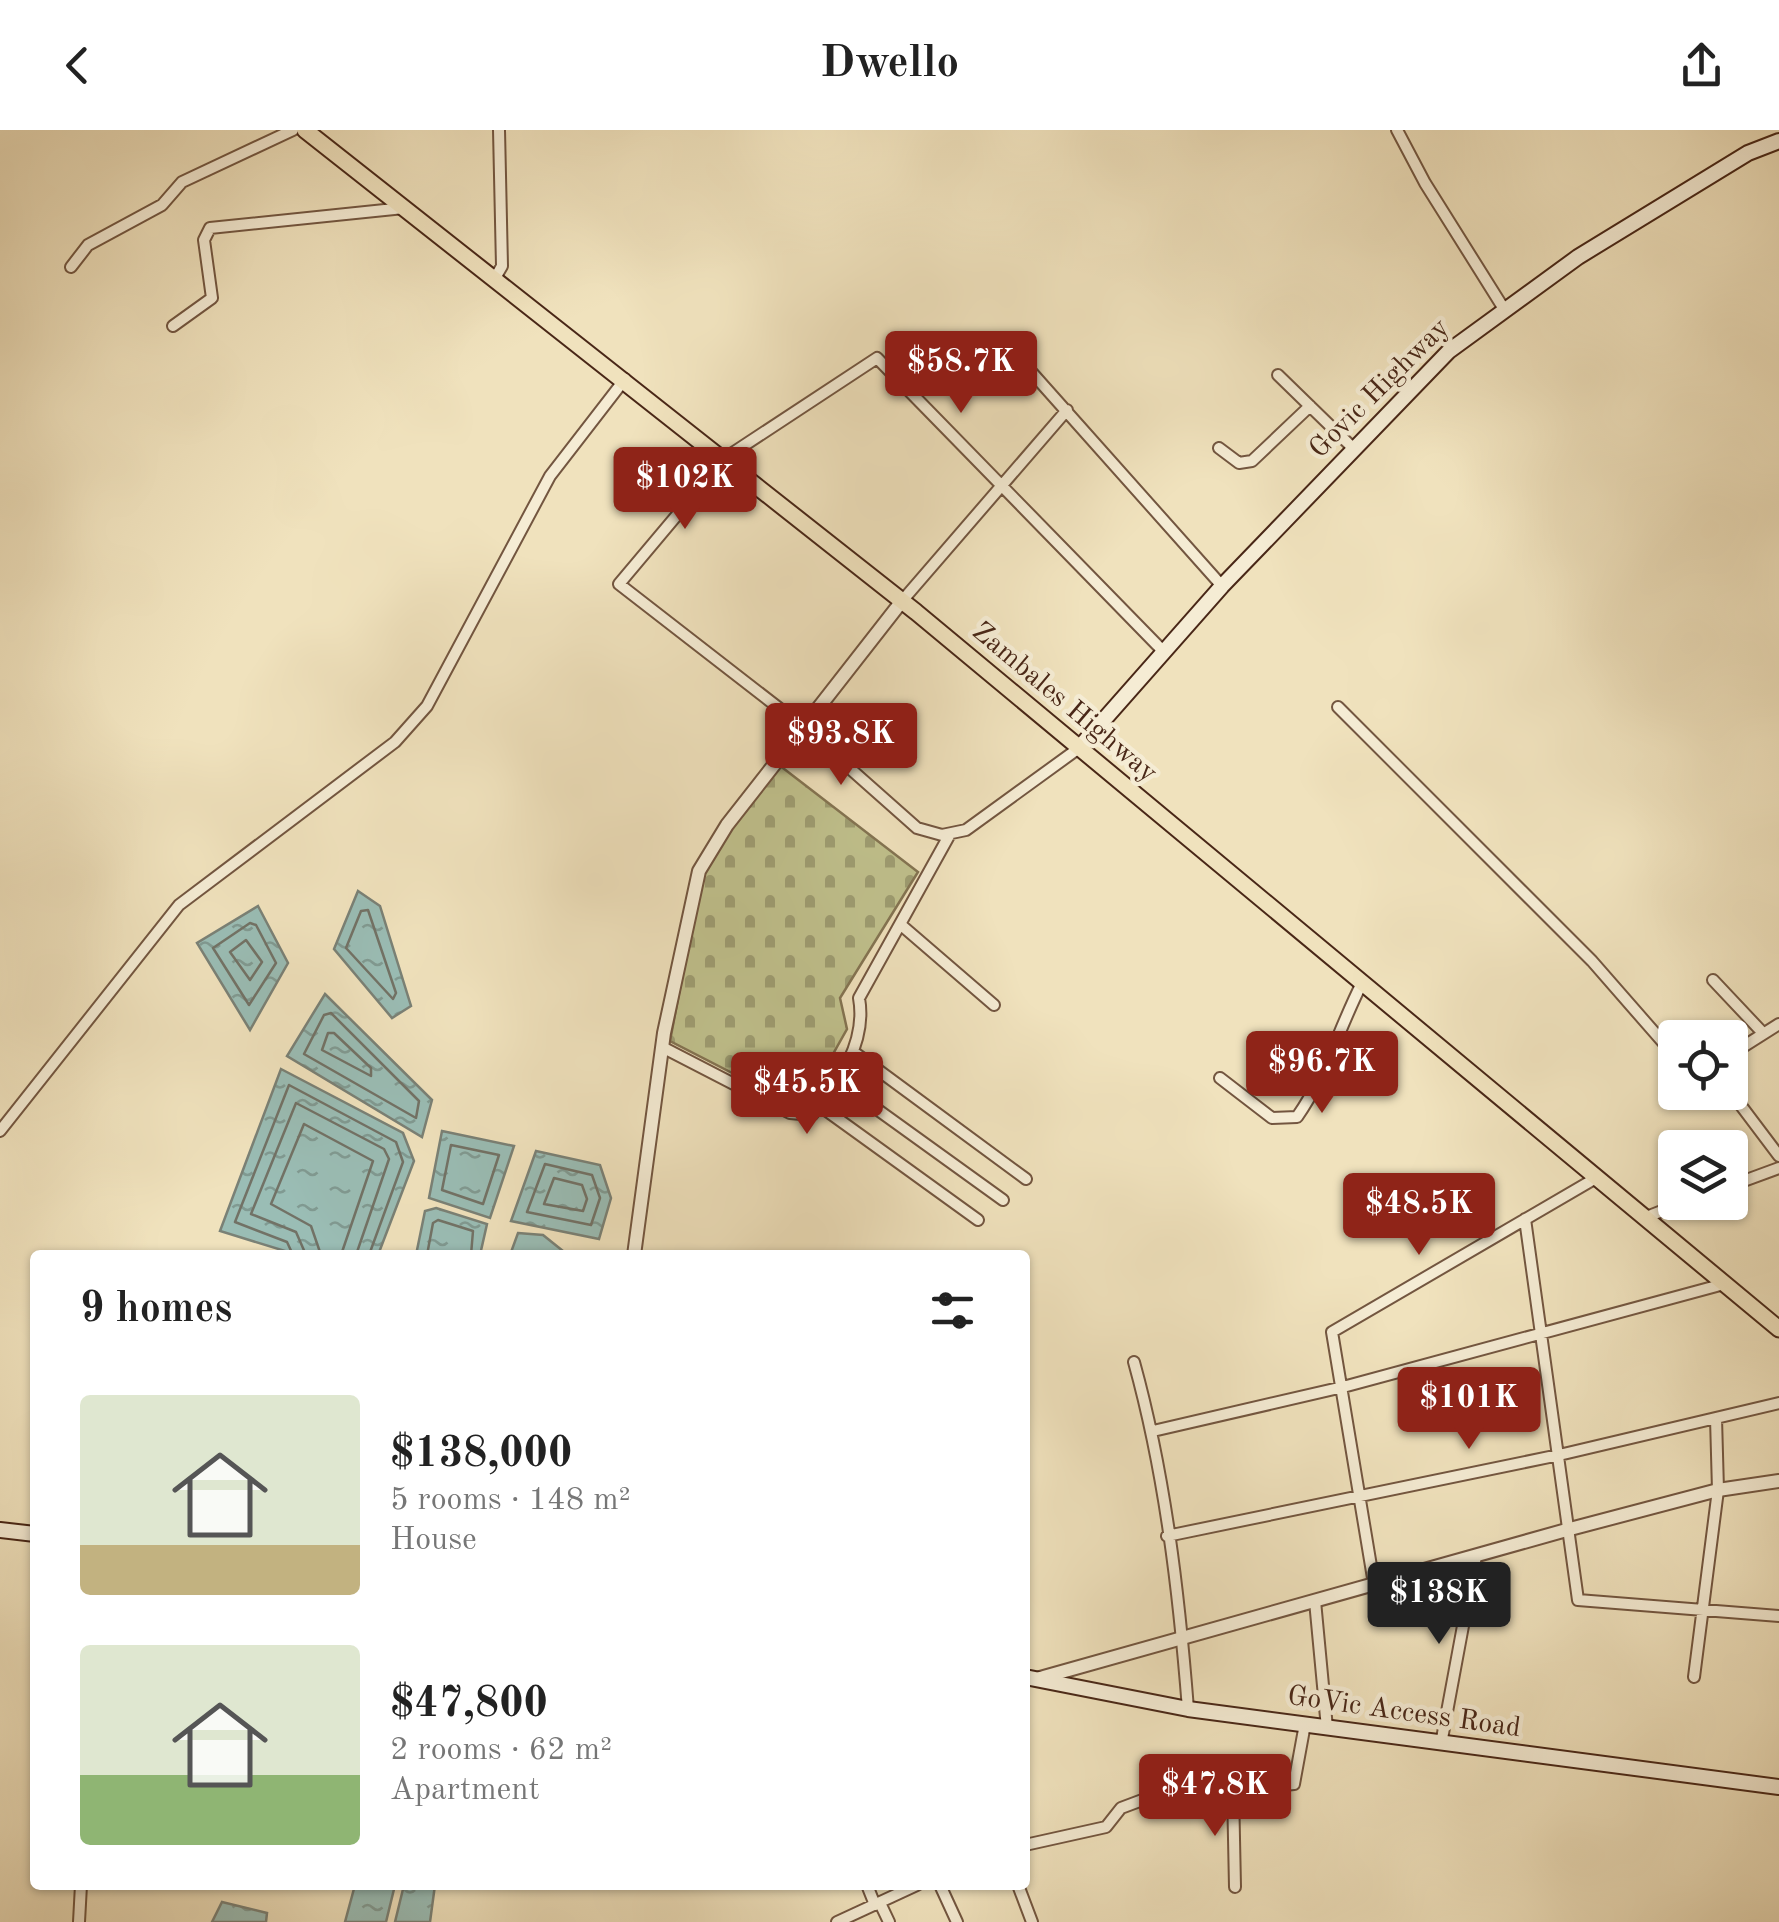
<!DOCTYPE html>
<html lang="en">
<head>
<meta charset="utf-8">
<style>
	body { margin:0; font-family:"Old Standard TT",serif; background:#f2f2f2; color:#222; height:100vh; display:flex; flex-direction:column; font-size:38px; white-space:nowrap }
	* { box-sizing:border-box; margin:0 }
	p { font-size:32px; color:#767676 }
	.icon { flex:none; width:55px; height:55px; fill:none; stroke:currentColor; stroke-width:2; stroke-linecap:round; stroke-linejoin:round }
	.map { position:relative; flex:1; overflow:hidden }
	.details { position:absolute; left:30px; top:1120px; width:1000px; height:640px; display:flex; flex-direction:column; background:#fff; border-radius:10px; box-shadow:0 2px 8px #0004 }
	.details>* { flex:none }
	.controls { position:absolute; left:1658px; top:890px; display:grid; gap:20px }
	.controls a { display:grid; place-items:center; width:90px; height:90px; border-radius:10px; background:#fff; box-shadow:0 2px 8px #0004; font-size:50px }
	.price { position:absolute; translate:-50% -85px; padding:0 22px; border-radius:10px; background:#8f2418; color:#fff; font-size:32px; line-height:65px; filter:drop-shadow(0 2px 5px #0008) }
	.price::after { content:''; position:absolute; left:50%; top:60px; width:30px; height:22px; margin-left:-15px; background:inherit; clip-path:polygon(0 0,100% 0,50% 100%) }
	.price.current { background:#222; color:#fff }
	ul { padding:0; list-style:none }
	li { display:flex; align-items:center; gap:30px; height:250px; padding:0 50px }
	li span { display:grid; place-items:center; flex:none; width:280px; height:200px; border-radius:10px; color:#555 }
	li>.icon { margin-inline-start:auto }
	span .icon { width:120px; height:120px; fill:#fffc; stroke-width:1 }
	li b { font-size:42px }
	h2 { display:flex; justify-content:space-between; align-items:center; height:120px; padding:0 50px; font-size:42px }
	header { display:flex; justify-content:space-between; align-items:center; height:130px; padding:0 50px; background:#fff; font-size:45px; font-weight:700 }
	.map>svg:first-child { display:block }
	.cemetery { fill:url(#cemetery-stones); stroke:#847452; stroke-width:2.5 }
	.water { fill:url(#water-ripples); stroke:#7a8176; stroke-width:2.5 }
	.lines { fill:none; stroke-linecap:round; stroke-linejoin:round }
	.shore { stroke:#727266; stroke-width:2.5 }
	.minor-casing { stroke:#735640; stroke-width:14 }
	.tertiary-casing { stroke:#735640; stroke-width:16 }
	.secondary-casing { stroke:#492717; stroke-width:18 }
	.primary-casing { stroke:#492717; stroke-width:19 }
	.minor { stroke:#f5ecd4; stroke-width:10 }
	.tertiary { stroke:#f5ecd4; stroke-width:12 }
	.secondary { stroke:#f5ecd4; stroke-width:14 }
	.primary { stroke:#f0e2bd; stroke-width:15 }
	.labels { text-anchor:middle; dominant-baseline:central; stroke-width:9; stroke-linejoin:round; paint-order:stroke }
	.street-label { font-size:28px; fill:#492717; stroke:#f5ecd4 }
</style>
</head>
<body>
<header><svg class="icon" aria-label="back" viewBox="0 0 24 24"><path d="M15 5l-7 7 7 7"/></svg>Dwello<svg class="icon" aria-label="share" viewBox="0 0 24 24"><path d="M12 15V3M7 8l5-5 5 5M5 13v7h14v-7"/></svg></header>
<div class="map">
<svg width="1779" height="1792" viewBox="0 0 1779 1792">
	<defs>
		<pattern id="cemetery-stones" width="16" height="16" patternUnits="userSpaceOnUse" patternTransform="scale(2.5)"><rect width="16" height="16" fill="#c0c18d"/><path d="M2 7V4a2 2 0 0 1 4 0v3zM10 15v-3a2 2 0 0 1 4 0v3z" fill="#9e9d72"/></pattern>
		<pattern id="water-ripples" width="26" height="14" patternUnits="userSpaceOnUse" patternTransform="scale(2.5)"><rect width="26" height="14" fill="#9abdb5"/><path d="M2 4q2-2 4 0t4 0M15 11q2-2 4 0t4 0" fill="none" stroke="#809a92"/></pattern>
	</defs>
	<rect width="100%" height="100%" fill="#f0e2bd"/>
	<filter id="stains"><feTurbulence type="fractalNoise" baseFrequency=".002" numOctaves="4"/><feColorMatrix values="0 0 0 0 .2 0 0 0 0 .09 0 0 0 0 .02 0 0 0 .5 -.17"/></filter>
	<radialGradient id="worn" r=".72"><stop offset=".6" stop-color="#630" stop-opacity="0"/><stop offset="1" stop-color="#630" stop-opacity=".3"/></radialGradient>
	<!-- cemetery -->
	<path class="cemetery" d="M779,635L918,742L840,868L847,899L802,979L670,911L703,737Z"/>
	<!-- water -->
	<path class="water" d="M358,761L380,776L411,876L392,888L334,819Z
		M258,776L288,833L250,900L197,813Z
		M325,864L432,970L422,1007L287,926Z
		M281,939L403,1003L414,1031L378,1125H298L220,1101Z
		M442,1001L514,1016L490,1088L429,1068Z
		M536,1021L600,1035L611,1068L599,1109L511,1091Z
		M436,1078L487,1094L480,1125H416L425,1081Z
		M518,1103L543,1105L568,1125H510Z
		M355,1755H395L386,1792H345Z
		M404,1755H435L430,1792H395Z
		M222,1772L267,1783L266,1792H212Z"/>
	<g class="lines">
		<!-- shore -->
		<path class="shore" d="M368,780L396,863L393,869L346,818L361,781Z
			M250,793L256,795L276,833L249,875L213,818Z
			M246,810L262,832L250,850L230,822Z
			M331,883L419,971L416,988L304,924L324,885Z
			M328,903H334L371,938V946L322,920Z
			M451,1015L499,1025L483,1074L442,1060Z
			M545,1034L592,1045L600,1068L591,1095L527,1082Z
			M554,1048L582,1055L587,1069L583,1081L544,1074Z
			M293,1125L287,1112L235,1092L289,955L396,1012L403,1032L369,1125
			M306,1125L296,1102L251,1084L296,973L384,1019L389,1029L356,1125
			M321,1125L311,1096L271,1074L304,994L373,1031L341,1125
			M427,1125L433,1093L438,1090L473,1101L471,1125"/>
		<!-- minor casing -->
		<g class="minor-casing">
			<path id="minor" d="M1397,0L1425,53L1504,179
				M71,137L88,115L162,75L182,52L293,0
				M495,148L502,136L499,0
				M173,196L212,168L204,110L210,98L404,78
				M1026,236L1222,456
				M1278,245L1354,319
				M1219,318L1239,333L1252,331L1310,276
				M902,471L1067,280
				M1338,577L1592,831L1675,926
				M1079,618L966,700L942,705L917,698L802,596L619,454L725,328L877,228L1163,521
				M900,794L994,875
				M1713,850L1762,902
				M662,917L790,983L812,985C839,953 867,912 859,868L950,704
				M855,923L1026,1049
				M1730,925L1779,894
				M1220,948L1272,988L1297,987C1326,946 1339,898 1362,853
				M835,949L1003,1070
				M1730,961L1779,1026
				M820,976L978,1090
				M0,1001L179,775L395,612L427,576L550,346L625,249
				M1730,1056L1779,1038
				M1644,1088L1685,1072
				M1525,1089L1578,1470L1779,1486
				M1134,1232C1165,1344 1179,1463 1188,1579
				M1153,1301L1343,1257L1724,1154
				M1167,1406L1559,1325L1779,1273
				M1374,1454L1332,1202L1596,1048
				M1315,1471L1327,1598
				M1694,1547L1718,1360L1716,1288
				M1441,1614L1476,1426
				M1233,1660L1235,1757
				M1025,1715L1106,1697L1121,1678L1145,1669L1294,1654L1305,1594
				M867,1755L875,1775
				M940,1755L957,1792
				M1018,1755L1032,1792
				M880,1773L889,1792
				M79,1792L81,1755
				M837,1792L917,1755"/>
		</g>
		<!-- tertiary casing -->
		<g class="tertiary-casing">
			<path id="tertiary" d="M634,1125L664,903L699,741L727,695L902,471
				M1040,1548L1570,1399L1718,1360L1779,1351"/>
		</g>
		<!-- secondary casing -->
		<g class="secondary-casing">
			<path id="secondary" d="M1079,618L1222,456L1449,221L1578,127L1748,23L1779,11
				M0,1400L35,1404
				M1025,1547L1188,1579L1779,1657"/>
		</g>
		<!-- primary casing -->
		<g class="primary-casing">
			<path id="primary" d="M305,0L916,482L1779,1199"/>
		</g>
		<!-- minor -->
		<use href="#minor" class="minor"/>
		<!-- tertiary -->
		<use href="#tertiary" class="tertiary"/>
		<!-- secondary -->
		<use href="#secondary" class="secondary"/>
		<!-- primary -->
		<use href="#primary" class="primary"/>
	</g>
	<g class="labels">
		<!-- street labels -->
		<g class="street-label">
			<text transform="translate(1380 259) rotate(-45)">Govic Highway</text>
			<text transform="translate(1064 573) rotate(40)">Zambales Highway</text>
			<text transform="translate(1404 1583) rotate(8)">GoVic Access Road</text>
		</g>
	</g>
	<rect width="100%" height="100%" filter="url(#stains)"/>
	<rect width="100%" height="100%" fill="url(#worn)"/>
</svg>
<div class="controls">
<a><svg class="icon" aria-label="locate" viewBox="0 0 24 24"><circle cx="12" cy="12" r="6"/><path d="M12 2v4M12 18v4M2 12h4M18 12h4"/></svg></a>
<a><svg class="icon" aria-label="layers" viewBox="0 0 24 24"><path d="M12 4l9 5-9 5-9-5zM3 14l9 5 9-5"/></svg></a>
</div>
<b class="price" style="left:961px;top:286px">$58.7K</b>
<b class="price" style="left:685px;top:402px">$102K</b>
<b class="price" style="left:841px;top:658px">$93.8K</b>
<b class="price" style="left:1322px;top:986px">$96.7K</b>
<b class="price" style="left:807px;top:1007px">$45.5K</b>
<b class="price" style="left:1419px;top:1128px">$48.5K</b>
<b class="price" style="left:1469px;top:1322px">$101K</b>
<b class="price current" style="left:1439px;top:1517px">$138K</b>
<b class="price" style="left:1215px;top:1709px">$47.8K</b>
<section class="details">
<h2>9 homes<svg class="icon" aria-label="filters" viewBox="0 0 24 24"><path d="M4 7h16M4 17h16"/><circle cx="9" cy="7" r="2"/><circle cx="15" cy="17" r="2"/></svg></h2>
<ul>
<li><span style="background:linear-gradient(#dfe7d0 75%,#c2b280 0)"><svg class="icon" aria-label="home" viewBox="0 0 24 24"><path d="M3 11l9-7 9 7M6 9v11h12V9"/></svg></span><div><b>$138,000</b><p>5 rooms · 148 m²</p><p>House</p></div></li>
<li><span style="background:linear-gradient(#dfe7d0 65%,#8fb573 0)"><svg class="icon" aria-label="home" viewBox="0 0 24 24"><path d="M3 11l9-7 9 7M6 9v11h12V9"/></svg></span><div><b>$47,800</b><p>2 rooms · 62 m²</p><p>Apartment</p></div></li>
</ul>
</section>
</div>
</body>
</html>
